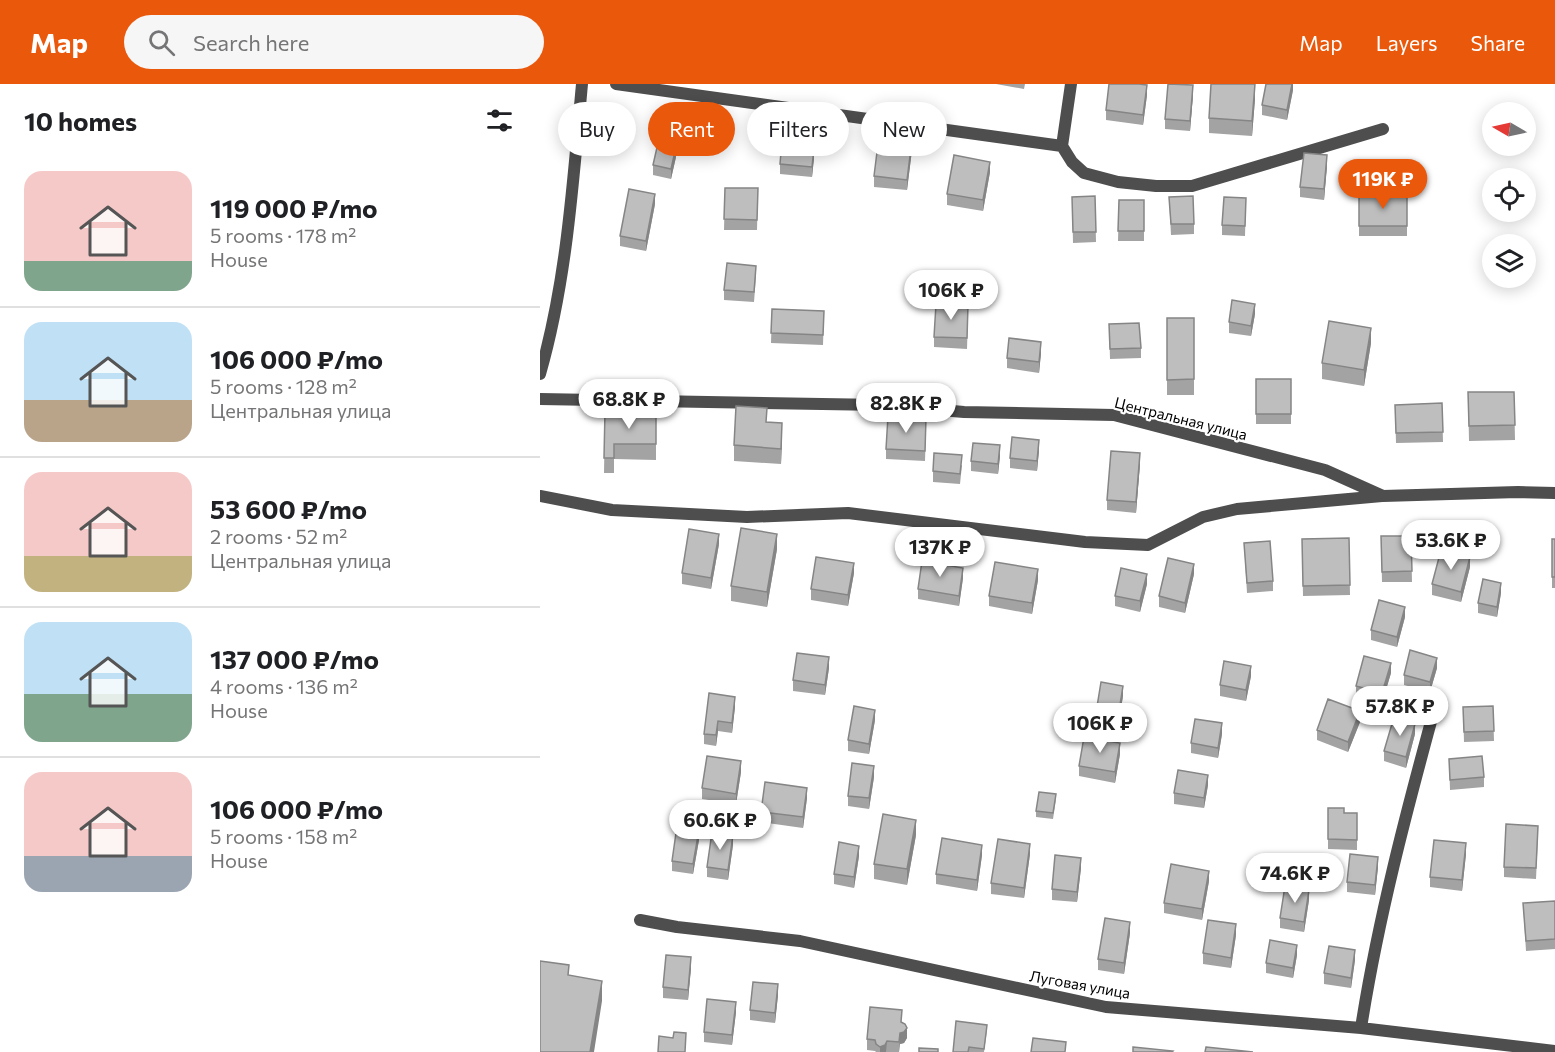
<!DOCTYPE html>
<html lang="en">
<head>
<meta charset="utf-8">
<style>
	body { margin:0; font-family:Commissioner,sans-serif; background:#f6f6f6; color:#202124; height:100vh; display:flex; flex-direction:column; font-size:22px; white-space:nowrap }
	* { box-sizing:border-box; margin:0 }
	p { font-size:20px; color:#757577 }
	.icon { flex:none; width:33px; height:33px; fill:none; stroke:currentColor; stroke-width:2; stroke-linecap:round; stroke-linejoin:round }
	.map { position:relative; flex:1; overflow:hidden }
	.side { display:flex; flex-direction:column; background:#fff; width:540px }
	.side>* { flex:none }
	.top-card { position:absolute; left:18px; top:18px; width:570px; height:54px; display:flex; gap:12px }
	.needle { width:39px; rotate:279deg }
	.buttons { position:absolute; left:942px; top:18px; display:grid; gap:12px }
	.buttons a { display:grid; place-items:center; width:54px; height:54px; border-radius:50%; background:#fff; box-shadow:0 3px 15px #0003; font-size:30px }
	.price { position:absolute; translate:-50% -51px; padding:0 14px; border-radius:21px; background:#fff; color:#222; font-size:20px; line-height:39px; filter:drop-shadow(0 2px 3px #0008) }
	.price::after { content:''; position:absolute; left:50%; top:36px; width:18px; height:14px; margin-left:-9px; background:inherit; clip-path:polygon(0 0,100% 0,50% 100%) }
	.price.selected { background:#ea580c; color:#fff }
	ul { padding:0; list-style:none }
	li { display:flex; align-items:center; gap:18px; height:150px; padding:0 24px }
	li+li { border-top:2px solid #e0e0e0 }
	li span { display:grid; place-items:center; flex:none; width:168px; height:120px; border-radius:18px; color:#555 }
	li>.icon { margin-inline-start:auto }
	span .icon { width:72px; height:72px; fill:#fffc; stroke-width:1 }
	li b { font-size:26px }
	h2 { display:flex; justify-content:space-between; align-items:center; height:72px; padding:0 24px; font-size:26px }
	.tag { padding:0 21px; border-radius:27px; background:#fff; box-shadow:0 3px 15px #0003; font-size:21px; line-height:54px }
	.tag.selected { background:#ea580c; color:#fff }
	header { display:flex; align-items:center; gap:36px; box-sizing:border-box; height:84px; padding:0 30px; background:#ea580c; color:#fff }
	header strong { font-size:28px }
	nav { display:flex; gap:33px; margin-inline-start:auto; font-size:21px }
	.search { width:420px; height:54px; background:#f6f6f6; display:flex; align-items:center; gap:15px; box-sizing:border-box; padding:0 21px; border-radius:33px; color:#757577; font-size:22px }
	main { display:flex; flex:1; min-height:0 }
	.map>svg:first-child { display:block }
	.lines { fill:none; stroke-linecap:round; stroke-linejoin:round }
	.minor { stroke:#4e4e4e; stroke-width:12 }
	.wall { fill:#a3a3a3 }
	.shaded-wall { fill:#858585 }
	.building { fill:#bebebe; stroke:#858585; stroke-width:1.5 }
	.labels { text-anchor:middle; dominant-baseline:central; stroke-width:4.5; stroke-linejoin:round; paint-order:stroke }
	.street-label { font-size:15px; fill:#000; stroke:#fff }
</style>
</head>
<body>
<header>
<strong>Map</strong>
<div class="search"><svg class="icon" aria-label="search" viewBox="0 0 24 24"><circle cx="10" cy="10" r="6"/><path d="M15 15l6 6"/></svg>Search here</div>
<nav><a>Map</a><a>Layers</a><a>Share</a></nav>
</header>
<main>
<section class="side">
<h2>10 homes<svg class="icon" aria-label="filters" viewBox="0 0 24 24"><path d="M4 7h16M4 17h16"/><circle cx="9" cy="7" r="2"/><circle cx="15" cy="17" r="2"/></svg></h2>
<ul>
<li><span style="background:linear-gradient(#f6c9c9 75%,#7fa58c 0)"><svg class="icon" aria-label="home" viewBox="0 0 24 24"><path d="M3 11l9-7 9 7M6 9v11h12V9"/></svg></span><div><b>119 000 ₽/mo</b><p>5 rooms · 178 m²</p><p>House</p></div></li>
<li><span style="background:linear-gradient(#bfe0f5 65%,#b9a48a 0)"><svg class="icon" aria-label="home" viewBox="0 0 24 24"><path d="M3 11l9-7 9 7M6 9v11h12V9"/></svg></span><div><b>106 000 ₽/mo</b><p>5 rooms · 128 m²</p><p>Центральная улица</p></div></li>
<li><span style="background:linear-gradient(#f6c9c9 70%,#c2b280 0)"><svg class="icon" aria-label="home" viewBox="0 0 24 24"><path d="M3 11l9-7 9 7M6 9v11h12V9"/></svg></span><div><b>53 600 ₽/mo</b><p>2 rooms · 52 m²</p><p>Центральная улица</p></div></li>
<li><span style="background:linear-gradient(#bfe0f5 60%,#7fa58c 0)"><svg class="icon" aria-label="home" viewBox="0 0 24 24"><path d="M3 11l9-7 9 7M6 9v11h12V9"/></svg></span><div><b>137 000 ₽/mo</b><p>4 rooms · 136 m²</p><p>House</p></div></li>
<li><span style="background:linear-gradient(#f6c9c9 70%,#9aa5b1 0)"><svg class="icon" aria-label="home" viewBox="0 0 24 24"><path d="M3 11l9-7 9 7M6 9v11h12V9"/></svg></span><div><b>106 000 ₽/mo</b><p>5 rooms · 158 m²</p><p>House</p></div></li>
</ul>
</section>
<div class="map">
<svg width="1015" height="968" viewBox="0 0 1015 968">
	<rect width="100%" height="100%" fill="#fff"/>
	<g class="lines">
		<!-- minor -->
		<path class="minor" d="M76,0L522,62L532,78L544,89L578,98L616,102H652L843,45
			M522,62L531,0
			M0,290C27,196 33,97 42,0
			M0,315L342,321L424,328L574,331L785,386L843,412L978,408L1015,409
			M0,412L72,426L207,433L308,429L545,458L608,461L663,433L697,425L842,412
			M100,836L137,843L260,857L566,923L821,944L1015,967
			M821,944C838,835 866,729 895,623"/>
	</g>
	<!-- wall -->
	<path class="wall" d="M456,0H485L484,5Z
		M753,0V6L747,36L722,31V21Z
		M607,11L603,41L566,36V26Z
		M653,11L650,47L625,45V35Z
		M715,15L712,52L669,49V34Z
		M165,45L161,67L145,64V59Z
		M372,66L367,106L334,103V92Z
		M136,73L131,95L113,91V81Z
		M274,74L272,93L240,90V80Z
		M787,82L784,116L760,113V103Z
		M450,88L443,127L407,121V110Z
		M185,104H218L217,146H184Z
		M819,110H867V152H819Z
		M555,112L556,158L533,159L532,113Z
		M629,113L654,140V150L631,151Z
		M706,114L705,152L682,151V141Z
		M579,116H604V157H578Z
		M115,120L106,167L80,162V152Z
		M216,192L214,218L184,216V206Z
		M232,225L284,227L283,261L231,259Z
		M715,230L711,252L689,249V238Z
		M428,232L427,265L394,263V253Z
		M627,234H654V311H627Z
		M569,240L601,264V274L570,275Z
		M831,259L824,302L782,295V279Z
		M501,269L499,289L467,284V274Z
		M716,295H751V340H716Z
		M928,308H974L975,356L929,357Z
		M902,319L903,358L856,359L855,321Z
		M65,327L116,328V376L74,375V389H64Z
		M227,338L242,355L241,380L194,377V361Z
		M386,345L385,377L346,375V365Z
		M499,366L497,387L470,384V374Z
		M460,372L458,390L431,387V377Z
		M600,380L596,429L567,426V416Z
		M422,381L420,400L393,398V387Z
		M841,452H871L872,498H842Z
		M809,454L810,511L763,512L762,455Z
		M1012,455H1015V504H1012Z
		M704,459L733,497V507L707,509Z
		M179,460L171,505L142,500V489Z
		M237,465L227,523L191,517V502Z
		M930,483L921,518L892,511V500Z
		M314,489L308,522L271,516V505Z
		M654,490L645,529L619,523V512Z
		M423,494L419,522L378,515V505Z
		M498,496L492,530L449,522V512Z
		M607,500L600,528L575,522V512Z
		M961,509L957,533L938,529V519Z
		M865,533L857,563L831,556V546Z
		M289,584L285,611L253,607V596Z
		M897,584L890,608L864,601V591Z
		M851,589L842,619L816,612V602Z
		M711,592L706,617L680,612V601Z
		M169,609L195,623L192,649L178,647L176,662L164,660V650Z
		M583,612L578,643L556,640V629Z
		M953,622L954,657L924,658L923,623Z
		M335,636L329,670L308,667V656Z
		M820,638L808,668L777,656V646Z
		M682,650L678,674L651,669V659Z
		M875,650L866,684L844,677V667Z
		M580,670L575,699L539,692V682Z
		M909,675L944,693V703L910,706Z
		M201,688L196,720L162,715V704Z
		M334,693L329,725L308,722V712Z
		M668,701L664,724L634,720V709Z
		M267,714L263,744L221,738V728Z
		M516,715L513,735L496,733V727Z
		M788,724L804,729H817V766L788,765Z
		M376,751L367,801L334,795V780Z
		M998,752L996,795L964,793V783Z
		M159,756L153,790L132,787V777Z
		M193,761L188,796L167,793V783Z
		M490,770L484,814L451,810V799Z
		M926,770L922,807L890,803V793Z
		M442,771L437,807L396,800V790Z
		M319,772L314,804L294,800V790Z
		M838,783L835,811L807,808V798Z
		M541,784L537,818L512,816V805Z
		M669,797L662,836L624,829V819Z
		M769,816L764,848L740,844V834Z
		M1015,817V865L986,867L983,819Z
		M590,849L584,890L558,886V875Z
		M696,851L691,884L663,880V869Z
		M757,871L753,894L726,889V879Z
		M815,876L811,904L784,900V889Z
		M151,884L148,916L123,914V903Z
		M238,911L235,939L210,936V926Z
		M196,928L192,961L164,958V948Z
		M362,938L367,954L364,959L360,960L359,968H336L335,967L327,966V955Z
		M447,946L444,968H413Z"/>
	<!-- shaded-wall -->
	<path class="shaded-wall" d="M715,0V15L712,52V37Z
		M752,0H753V6L747,36V26Z
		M607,1V11L603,41V31Z
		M653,1V11L650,47V37Z
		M372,56V66L367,106V96Z
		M136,63V73L131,95V85Z
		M274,64V74L272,93V83Z
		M787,71V82L784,116V105Z
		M450,78V88L443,127V116Z
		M115,110V120L106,167V157Z
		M715,220V230L711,252V242Z
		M831,244V259L824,302V286Z
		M501,258V269L499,289V278Z
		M242,339V355L241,380V365Z
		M499,356V366L497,387V377Z
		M460,361V372L458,390V380Z
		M600,369V380L596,429V418Z
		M179,450V460L171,505V494Z
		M237,450V465L227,523V508Z
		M930,473V483L921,518V508Z
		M314,479V489L308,522V511Z
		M654,480V490L645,529V519Z
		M423,484V494L419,522V512Z
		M498,485V496L492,530V519Z
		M607,490V500L600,528V517Z
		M961,499V509L957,533V523Z
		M865,523V533L857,563V553Z
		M289,573V584L285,611V601Z
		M897,574V584L890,608V598Z
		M851,579V589L842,619V609Z
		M711,582V592L706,617V606Z
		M583,602V612L578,643V633Z
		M195,613V623L192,649V639Z
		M335,626V636L329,670V660Z
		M820,627V638L808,668V658Z
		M178,637V647L176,662V651Z
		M682,639V650L678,674V664Z
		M875,640V650L866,684V673Z
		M580,659V670L575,699V688Z
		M201,677V688L196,720V710Z
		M334,682V693L329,725V714Z
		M668,691V701L664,724V714Z
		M267,704V714L263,744V733Z
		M376,736V751L367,801V785Z
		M159,746V756L153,790V780Z
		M193,751V761L188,796V786Z
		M926,759V770L922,807V796Z
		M490,760V770L484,814V804Z
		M442,761V771L437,807V796Z
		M319,762V772L314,804V793Z
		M838,773V783L835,811V801Z
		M541,774V784L537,818V808Z
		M669,787V797L662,836V825Z
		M769,806V816L764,848V838Z
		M590,838V849L584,890V879Z
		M696,840V851L691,884V874Z
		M757,861V871L753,894V884Z
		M815,866V876L811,904V894Z
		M151,873V884L148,916V906Z
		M62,897V917L54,968H50Z
		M238,900V911L235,939V929Z
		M196,918V928L192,961V951Z
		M367,944V954L364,959L360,960L359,968L360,949Z
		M347,957L346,968H340V963Z"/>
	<!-- building -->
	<path class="building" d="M569,0H599L607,1L603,31L566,26Z
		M628,0L653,1L650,37L625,35Z
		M671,0H715L712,37L669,34Z
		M726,0H752L747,26L722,21Z
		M149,37L165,40L161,62L145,59Z
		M339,52L372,56L367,96L334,92Z
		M242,56L269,58V63L274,64L272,83L240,80Z
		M118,59L136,63L131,85L113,81Z
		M764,69L787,71L784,105L760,103Z
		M414,71L450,78L443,116L407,110Z
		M185,104H218L217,136L184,135Z
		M89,105L115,110L106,157L80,152Z
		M819,110H867V142H819Z
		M555,112L556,148H533L532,113Z
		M653,112L654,140H631L629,113Z
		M684,113L706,114L705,142L682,141Z
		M579,116H604V147H578Z
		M187,179L216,182L214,208L184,206Z
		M692,216L715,220L711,242L689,238Z
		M396,220L428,221L427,254L394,253Z
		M232,225L284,227L283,251L231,249Z
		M627,234H654V295L627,296Z
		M789,237L831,244L824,286L782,279Z
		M599,239L601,264L570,265L569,240Z
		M469,254L501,258L499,278L467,274Z
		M716,295H751V330H716Z
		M928,308H974L975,341L929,342Z
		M902,319L903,348L856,349L855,321Z
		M196,322L227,324L226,338L242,339L241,365L194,361Z
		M65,327L116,328V360H74V374H64Z
		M348,332L386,334L385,367L346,365Z
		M472,353L499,356L497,377L470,374Z
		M433,359L460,361L458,380L431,377Z
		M571,367L600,369L596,418L567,416Z
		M394,369L422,371L420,390L393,387Z
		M201,444L237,450L227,508L191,502Z
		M149,445L179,450L171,494L142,489Z
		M841,452H871L872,487L842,488Z
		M809,454L810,501L763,502L762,455Z
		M1012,455H1015V493H1012Z
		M730,457L733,497L707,499L704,459Z
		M901,466L930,473L921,508L892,500Z
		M276,473L314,479L308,511L271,505Z
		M628,474L654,480L645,519L619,512Z
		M382,477L423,484L419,512L378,505Z
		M455,478L498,485L492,519L449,512Z
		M581,484L607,490L600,517L575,512Z
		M943,495L961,499L957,523L938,519Z
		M839,516L865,523L857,553L831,546Z
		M870,566L897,574L890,598L864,591Z
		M257,569L289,573L285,601L253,596Z
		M824,572L851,579L842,609L816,602Z
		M684,577L711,582L706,606L680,601Z
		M561,598L583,602L578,633L556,629Z
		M169,609L195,613L192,639L178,637L176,651L164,650Z
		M788,615L820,627L808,658L777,646Z
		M314,622L335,626L329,660L308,656Z
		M953,622L954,647L924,648L923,623Z
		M854,633L875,640L866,673L844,667Z
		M655,635L682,639L678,664L651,659Z
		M544,653L580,659L575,688L539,682Z
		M167,672L201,677L196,710L162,704Z
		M942,672L944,693L910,696L909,675Z
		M312,679L334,682L329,714L308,712Z
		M638,686L668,691L664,714L634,709Z
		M225,698L267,704L263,733L221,728Z
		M499,708L516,710L513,729L496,727Z
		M788,724H804V729H817V756L788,755Z
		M343,730L376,736L367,785L334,780Z
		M966,740L998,742L996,784L964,783Z
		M137,742L159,746L153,780L132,777Z
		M172,748L193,751L188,786L167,783Z
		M402,754L442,761L437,796L396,790Z
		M458,755L490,760L484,804L451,799Z
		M894,756L926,759L922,796L890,793Z
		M299,758L319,762L314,793L294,790Z
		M810,770L838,773L835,801L807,798Z
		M515,771L541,774L537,808L512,805Z
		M631,780L669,787L662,825L624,819Z
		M745,802L769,806L764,838L740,834Z
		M1015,817V855L986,857L983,819Z
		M565,834L590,838L584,879L558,875Z
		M668,836L696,840L691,874L663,869Z
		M730,856L757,861L753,884L726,879Z
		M789,862L815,866L811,894L784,889Z
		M126,871L151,873L148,906L123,903Z
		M0,877L29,881L28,891L62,897L50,968H0Z
		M213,898L238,900L235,929L210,926Z
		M167,915L196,918L192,951L164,948Z
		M330,923L362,926L361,938L365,940L367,944L364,948L360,949L359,958L347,957L345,961L340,963L336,960L335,956L327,955Z
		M416,937L447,941L444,965L429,963L428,968H413Z
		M134,948L146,949L145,968H118L119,952L133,954Z
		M493,954L526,958L525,968H491Z
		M593,963L633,967L632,968H593Z
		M666,963L713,968H665Z
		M379,964L398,965V968H379Z"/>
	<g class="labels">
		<!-- street labels -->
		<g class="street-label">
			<text transform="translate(641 334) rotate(14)">Центральная улица</text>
			<text transform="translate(540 900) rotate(10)">Луговая улица</text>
		</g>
	</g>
</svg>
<div class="buttons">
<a><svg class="needle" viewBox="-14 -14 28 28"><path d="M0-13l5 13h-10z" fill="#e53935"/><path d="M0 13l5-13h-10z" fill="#757577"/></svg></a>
<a><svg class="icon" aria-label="locate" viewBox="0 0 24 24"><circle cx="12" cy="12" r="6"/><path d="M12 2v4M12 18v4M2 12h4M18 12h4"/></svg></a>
<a><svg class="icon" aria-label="layers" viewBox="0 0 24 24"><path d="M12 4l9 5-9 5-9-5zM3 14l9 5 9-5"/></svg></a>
</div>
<b class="price selected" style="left:843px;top:126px">119K ₽</b>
<b class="price" style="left:411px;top:237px">106K ₽</b>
<b class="price" style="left:89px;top:346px">68.8K ₽</b>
<b class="price" style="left:366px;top:350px">82.8K ₽</b>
<b class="price" style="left:911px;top:487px">53.6K ₽</b>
<b class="price" style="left:400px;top:494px">137K ₽</b>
<b class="price" style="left:860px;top:653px">57.8K ₽</b>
<b class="price" style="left:560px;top:670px">106K ₽</b>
<b class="price" style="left:180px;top:767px">60.6K ₽</b>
<b class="price" style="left:755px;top:820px">74.6K ₽</b>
<div class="top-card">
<a class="tag">Buy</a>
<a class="tag selected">Rent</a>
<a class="tag">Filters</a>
<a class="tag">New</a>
</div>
</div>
</main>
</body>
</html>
